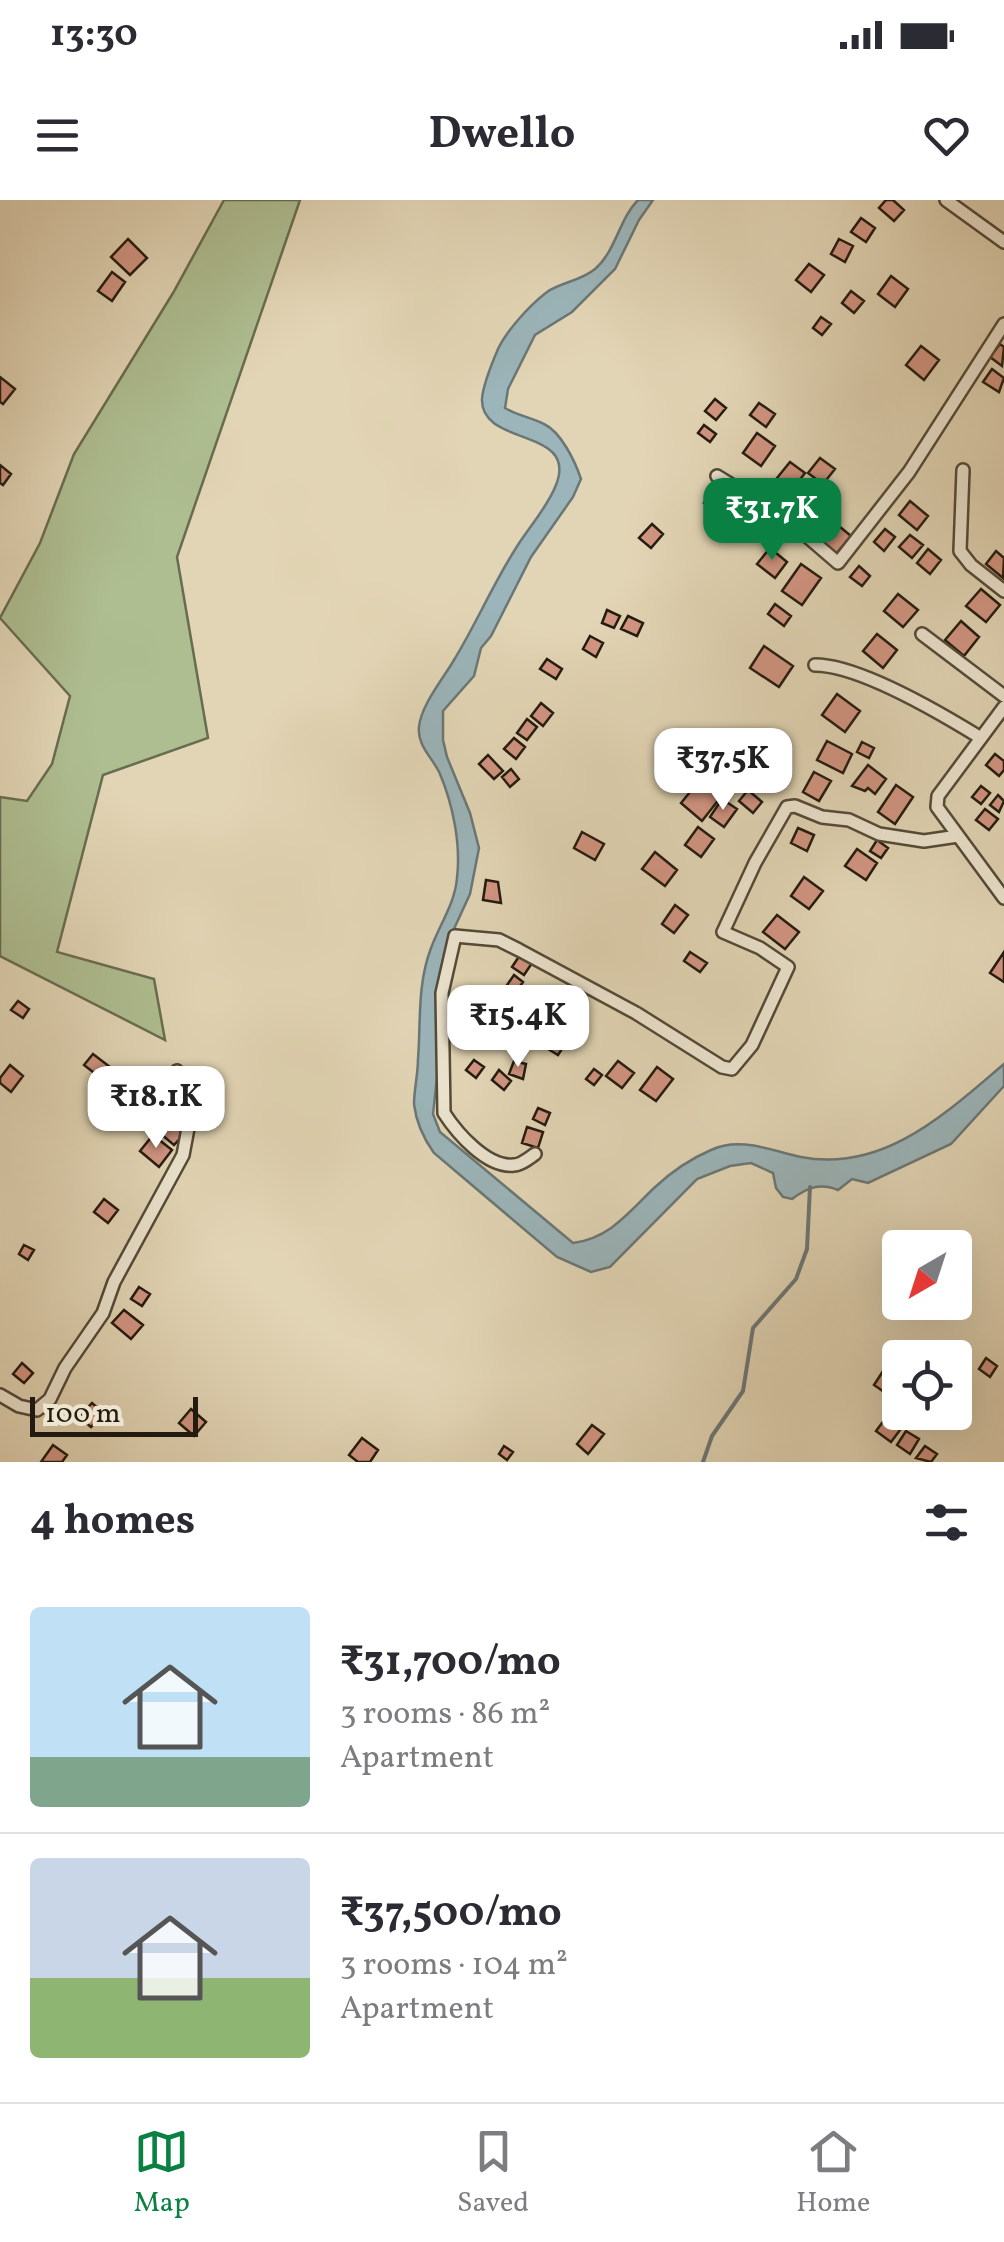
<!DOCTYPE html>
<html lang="en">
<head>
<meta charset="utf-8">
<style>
	body { margin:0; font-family:Vollkorn,serif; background:#f2f2f3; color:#2b2b33; height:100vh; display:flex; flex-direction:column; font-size:38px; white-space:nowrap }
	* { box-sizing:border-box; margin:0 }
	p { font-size:32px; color:#7c7c81 }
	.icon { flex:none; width:55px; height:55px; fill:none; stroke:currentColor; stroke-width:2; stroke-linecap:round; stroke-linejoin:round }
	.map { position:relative; height:1262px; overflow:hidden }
	.panel { display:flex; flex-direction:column; background:#fff; flex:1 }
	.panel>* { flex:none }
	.needle { width:65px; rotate:219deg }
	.controls { position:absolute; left:882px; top:1030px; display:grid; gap:20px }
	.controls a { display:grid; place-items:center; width:90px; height:90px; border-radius:10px; background:#fff; box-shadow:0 10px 40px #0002; font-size:50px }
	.scale { position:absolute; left:30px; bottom:25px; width:168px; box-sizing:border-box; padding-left:10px; border:5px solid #231b0f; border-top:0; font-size:28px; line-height:35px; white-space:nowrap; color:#231b0f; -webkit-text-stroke:8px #ece4cf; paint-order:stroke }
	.price { position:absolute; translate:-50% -85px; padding:0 22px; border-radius:20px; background:#fff; color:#222; font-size:32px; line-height:65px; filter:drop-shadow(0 2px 5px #0008) }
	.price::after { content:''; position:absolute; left:50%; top:60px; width:30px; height:22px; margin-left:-15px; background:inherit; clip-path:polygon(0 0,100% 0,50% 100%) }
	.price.selected { background:#0b8043; color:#fff }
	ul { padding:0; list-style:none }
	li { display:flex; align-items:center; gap:30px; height:250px; padding:0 30px }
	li+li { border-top:2px solid #e1e1e2 }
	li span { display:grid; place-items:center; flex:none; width:280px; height:200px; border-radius:10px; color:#555 }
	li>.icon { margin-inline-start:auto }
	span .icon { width:120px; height:120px; fill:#fffc; stroke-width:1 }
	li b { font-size:42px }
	h2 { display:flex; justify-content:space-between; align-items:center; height:120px; padding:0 30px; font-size:42px }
	.status { display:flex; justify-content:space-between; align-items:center; height:70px; padding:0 50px; background:#fff; direction:ltr }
	.status svg { height:28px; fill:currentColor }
	header { display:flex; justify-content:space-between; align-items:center; height:130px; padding:0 30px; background:#fff; font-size:45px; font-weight:700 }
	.dock { display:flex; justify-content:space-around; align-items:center; height:140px; border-top:2px solid #e1e1e2; background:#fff; font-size:28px; color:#7c7c81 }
	.dock a { display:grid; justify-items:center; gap:5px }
	.dock .selected { color:#0b8043 }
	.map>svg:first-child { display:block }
	.green { fill:#aebe91; stroke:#686c50; stroke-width:2.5 }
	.water { fill:#9bb5ba; stroke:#6b7776; stroke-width:2.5 }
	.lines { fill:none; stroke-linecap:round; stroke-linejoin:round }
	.stream { stroke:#6b7776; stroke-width:4 }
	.building { fill:#d29582; stroke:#231b0f; stroke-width:2.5 }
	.minor-casing { stroke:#534a38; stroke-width:16 }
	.minor { stroke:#ece4cf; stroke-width:11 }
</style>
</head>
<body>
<div class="status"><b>13:30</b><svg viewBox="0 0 49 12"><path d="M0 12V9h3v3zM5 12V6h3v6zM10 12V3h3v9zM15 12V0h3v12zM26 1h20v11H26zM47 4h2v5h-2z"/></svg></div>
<header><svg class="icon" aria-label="menu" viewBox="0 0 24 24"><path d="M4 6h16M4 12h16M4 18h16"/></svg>Dwello<svg class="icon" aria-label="heart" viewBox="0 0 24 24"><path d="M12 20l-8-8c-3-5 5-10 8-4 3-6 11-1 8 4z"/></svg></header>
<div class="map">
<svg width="1004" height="1262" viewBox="0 0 1004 1262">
	<rect width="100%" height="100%" fill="#e2d5b5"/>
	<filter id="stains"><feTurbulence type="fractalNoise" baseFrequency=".002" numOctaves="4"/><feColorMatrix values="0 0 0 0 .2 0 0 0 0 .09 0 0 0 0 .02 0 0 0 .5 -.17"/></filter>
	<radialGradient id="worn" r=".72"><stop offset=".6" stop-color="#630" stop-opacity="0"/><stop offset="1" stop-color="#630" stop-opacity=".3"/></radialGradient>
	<!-- green -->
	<path class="green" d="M224,0H300L177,357L208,538L103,575L57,752L154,779L165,840L0,756V597L27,601L52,564L70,496L0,418L40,343L74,254L173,93Z"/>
	<!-- water -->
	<path class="water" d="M638,0H653L639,20L615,69L572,112L535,135L508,189L505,208C518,216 531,217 544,224C561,232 575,261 581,279L573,297L531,357L491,436L481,448L474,476L443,511V540L447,557L470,613L479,648L470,694L453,731L433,914L440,932L573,1043C610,1038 628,1013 654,988C671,972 690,959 711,950C740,936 772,951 801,957C884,973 947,912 1004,864V886L951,944L868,983L852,979L838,990C820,983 808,987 792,999L783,997L776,988L773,973L751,963L730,966L697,979L610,1067L591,1072L557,1057L434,953C424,939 416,922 414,904C414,890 418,874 418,859C421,821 417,785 431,748C440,724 455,703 457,678C461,644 453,605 440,574C433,558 417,546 419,527C421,505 443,479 454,460C476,424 493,384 516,348C529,327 547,308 556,285C579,227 480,247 482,199C483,185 492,163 498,149C507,130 530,105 547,92C561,82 581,81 595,69C616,51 619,19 638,0Z"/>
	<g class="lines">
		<!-- stream -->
		<path class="stream" d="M703,1262L712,1236L743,1191L753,1128L796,1079L807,1049L810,987"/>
	</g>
	<!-- building -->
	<path class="building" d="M886,0H893L904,10L894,21L879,8Z
		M861,18L875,28L866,42L851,32Z
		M128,39L147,58L130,75L111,57Z
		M839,39L853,46L845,62L831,54Z
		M809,64L824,75L811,92L796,80Z
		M112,72L125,82L112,101L98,91Z
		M891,76L908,89L895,107L878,94Z
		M851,91L864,101L854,113L842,103Z
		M821,117L831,124L822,135L813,128Z
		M1000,144L1004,147L1002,166L990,157Z
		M921,146L939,160L924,180L906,165Z
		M992,169L1004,178L999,192L983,182Z
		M0,177L15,189L3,204L0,202Z
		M715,199L726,208L716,220L705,211Z
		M759,203L775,214L766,227L750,215Z
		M704,225L716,234L710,242L698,233Z
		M757,233L775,246L761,266L743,253Z
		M820,258L835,269L823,284L808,273Z
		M790,262L805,273L792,290L777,278Z
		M0,265L11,274L3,285L0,283Z
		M714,287L726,295L716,311L704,303Z
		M910,301L928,316L917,330L899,315Z
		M801,303L823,322L812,336L789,318Z
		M834,322L851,336L836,354L819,341Z
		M652,324L663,334L651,348L639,338Z
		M885,329L895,337L884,351L874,342Z
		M910,335L923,345L912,358L899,347Z
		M770,348L787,362L775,378L757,364Z
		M928,349L941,360L930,374L917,363Z
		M996,351L1004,358L1003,378L986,364Z
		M801,364L821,378L802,405L782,391Z
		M859,366L870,376L862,386L850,377Z
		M981,389L1000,405L986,422L966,406Z
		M898,394L918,410L903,427L884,411Z
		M775,404L791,416L784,426L768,414Z
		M607,410L620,416L614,428L602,423Z
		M628,416L643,423L637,436L621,429Z
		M961,421L979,437L964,456L945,440Z
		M877,434L897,450L883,468L863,451Z
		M590,436L603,443L596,457L583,449Z
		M764,446L793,466L779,487L750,468Z
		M547,459L562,469L556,479L540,469Z
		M837,494L860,511L845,532L822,515Z
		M541,503L553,513L543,526L531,516Z
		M527,519L537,527L527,540L517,533Z
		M514,538L525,547L516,559L504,549Z
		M827,541L852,554L843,573L817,560Z
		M862,542L874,548L869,558L857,552Z
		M995,554L1004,561V570L999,576L986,565Z
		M488,555L503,571L494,579L479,564Z
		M868,565L886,579L875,594L868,588L865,591L852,586Z
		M511,569L519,579L510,587L502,577Z
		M814,572L831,581L819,601L803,592Z
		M699,581L720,598L702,621L681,603Z
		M896,585L913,597L895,624L878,612Z
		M981,586L990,593L981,604L972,597Z
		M748,590L762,602L753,613L739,601Z
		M998,595L1004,601L999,612L990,605Z
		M722,599L737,609L724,627L710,617Z
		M985,609L998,619L989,630L976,620Z
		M698,627L714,639L701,657L685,645Z
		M798,628L814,635L807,651L791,643Z
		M582,632L604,644L595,660L574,648Z
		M877,640L888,648L881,658L870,651Z
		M857,649L877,663L866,680L845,666Z
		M655,652L677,670L665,686L642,669Z
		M804,677L823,691L809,709L791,696Z
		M486,680L498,682L501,703L483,700Z
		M675,705L688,715L674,733L662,724Z
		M777,715L799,732L785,749L763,732Z
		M690,752L707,763L700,772L684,761Z
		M1004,752V782L990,773Z
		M520,755L532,763L524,775L512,767Z
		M514,775L523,782L514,795L505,788Z
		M544,787L559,798L550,810L535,799Z
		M574,797L584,803L574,818L564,812Z
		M18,801L29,809L23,818L11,810Z
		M556,838L565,844L558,855L548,849Z
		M93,854L110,867L102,879L84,865Z
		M474,860L484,867L476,878L466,870Z
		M514,861L526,864L523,879L509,874Z
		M618,861L634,873L622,888L606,876Z
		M10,865L23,876L11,892L0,883V878Z
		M657,867L673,879L656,901L640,890Z
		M594,869L602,875L594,885L586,879Z
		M499,870L511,881L504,890L492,880Z
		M538,908L550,913L545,925L533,919Z
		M173,924L184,934L174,945L162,935Z
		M527,927L543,932L538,948L522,943Z
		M153,935L172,950L159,967L140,951Z
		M104,999L118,1010L108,1023L94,1012Z
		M24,1045L34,1050L28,1060L19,1054Z
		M139,1087L150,1094L142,1106L131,1099Z
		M124,1110L143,1125L131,1139L112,1123Z
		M986,1158L997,1166L990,1177L979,1169Z
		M22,1163L33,1173L24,1183L13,1174Z
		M883,1171L896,1180L887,1194L874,1185Z
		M92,1203L104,1214L91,1227L79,1217Z
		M191,1209L206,1222L194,1236L179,1223Z
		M885,1219L900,1230L891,1242L876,1231Z
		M592,1225L604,1234L588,1254L577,1244Z
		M906,1231L919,1239L910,1254L897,1245Z
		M362,1238L378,1250L370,1262H358L349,1255Z
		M53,1245L67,1255L62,1262H41Z
		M504,1246L513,1252L507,1260L499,1254Z
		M925,1246L937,1254L931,1262L916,1258Z"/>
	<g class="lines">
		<!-- minor casing -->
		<g class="minor-casing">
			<path id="minor" d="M946,0L1004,42
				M963,270L960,351L971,365L1004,391
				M717,276L787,319L838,363L909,272L1004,124
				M922,434L1004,496
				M815,465C859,465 942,514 981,538
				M1004,507L938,596L937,607L1004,698
				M535,954C529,958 521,965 514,965C487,968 457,933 444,913L442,793L455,736L499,740L519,750L636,813L722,867L732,869L752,845L788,767L760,748L723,732L755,663L787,607L795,606L822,617L849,620L879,634L924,641L958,636
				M0,1195L19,1206L37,1210L50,1199L65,1168L103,1113L114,1082L183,955L189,923L177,871"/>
		</g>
		<!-- minor -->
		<use href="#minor" class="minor"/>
	</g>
	<rect width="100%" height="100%" filter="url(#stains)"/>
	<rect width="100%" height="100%" fill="url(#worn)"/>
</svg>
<div class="controls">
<a><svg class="needle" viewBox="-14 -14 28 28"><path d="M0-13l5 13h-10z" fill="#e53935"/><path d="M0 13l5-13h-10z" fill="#7c7c81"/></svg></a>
<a><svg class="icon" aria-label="locate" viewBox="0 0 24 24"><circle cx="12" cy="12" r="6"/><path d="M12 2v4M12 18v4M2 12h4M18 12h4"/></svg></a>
</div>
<div class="scale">100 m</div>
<b class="price selected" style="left:772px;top:363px">₹31.7K</b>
<b class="price" style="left:723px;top:613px">₹37.5K</b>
<b class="price" style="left:518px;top:870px">₹15.4K</b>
<b class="price" style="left:156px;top:951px">₹18.1K</b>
</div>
<section class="panel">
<h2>4 homes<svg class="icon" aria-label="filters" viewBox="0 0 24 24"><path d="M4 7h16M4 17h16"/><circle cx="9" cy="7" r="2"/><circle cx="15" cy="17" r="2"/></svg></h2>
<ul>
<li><span style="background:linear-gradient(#bfe0f5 75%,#7fa58c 0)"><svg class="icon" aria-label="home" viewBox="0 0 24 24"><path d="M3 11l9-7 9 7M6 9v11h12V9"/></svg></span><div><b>₹31,700/mo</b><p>3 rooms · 86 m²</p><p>Apartment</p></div></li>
<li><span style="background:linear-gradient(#c9d6e8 60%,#8fb573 0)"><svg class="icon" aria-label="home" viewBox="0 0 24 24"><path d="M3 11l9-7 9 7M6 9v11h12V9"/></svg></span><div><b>₹37,500/mo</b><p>3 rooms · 104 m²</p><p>Apartment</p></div></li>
</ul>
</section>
<nav class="dock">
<a class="selected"><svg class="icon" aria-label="map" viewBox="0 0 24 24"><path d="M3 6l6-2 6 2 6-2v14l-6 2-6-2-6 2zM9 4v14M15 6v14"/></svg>Map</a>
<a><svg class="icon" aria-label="saved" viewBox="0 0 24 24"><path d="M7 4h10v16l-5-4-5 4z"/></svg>Saved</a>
<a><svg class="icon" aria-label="home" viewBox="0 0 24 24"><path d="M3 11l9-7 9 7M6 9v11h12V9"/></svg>Home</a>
</nav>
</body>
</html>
